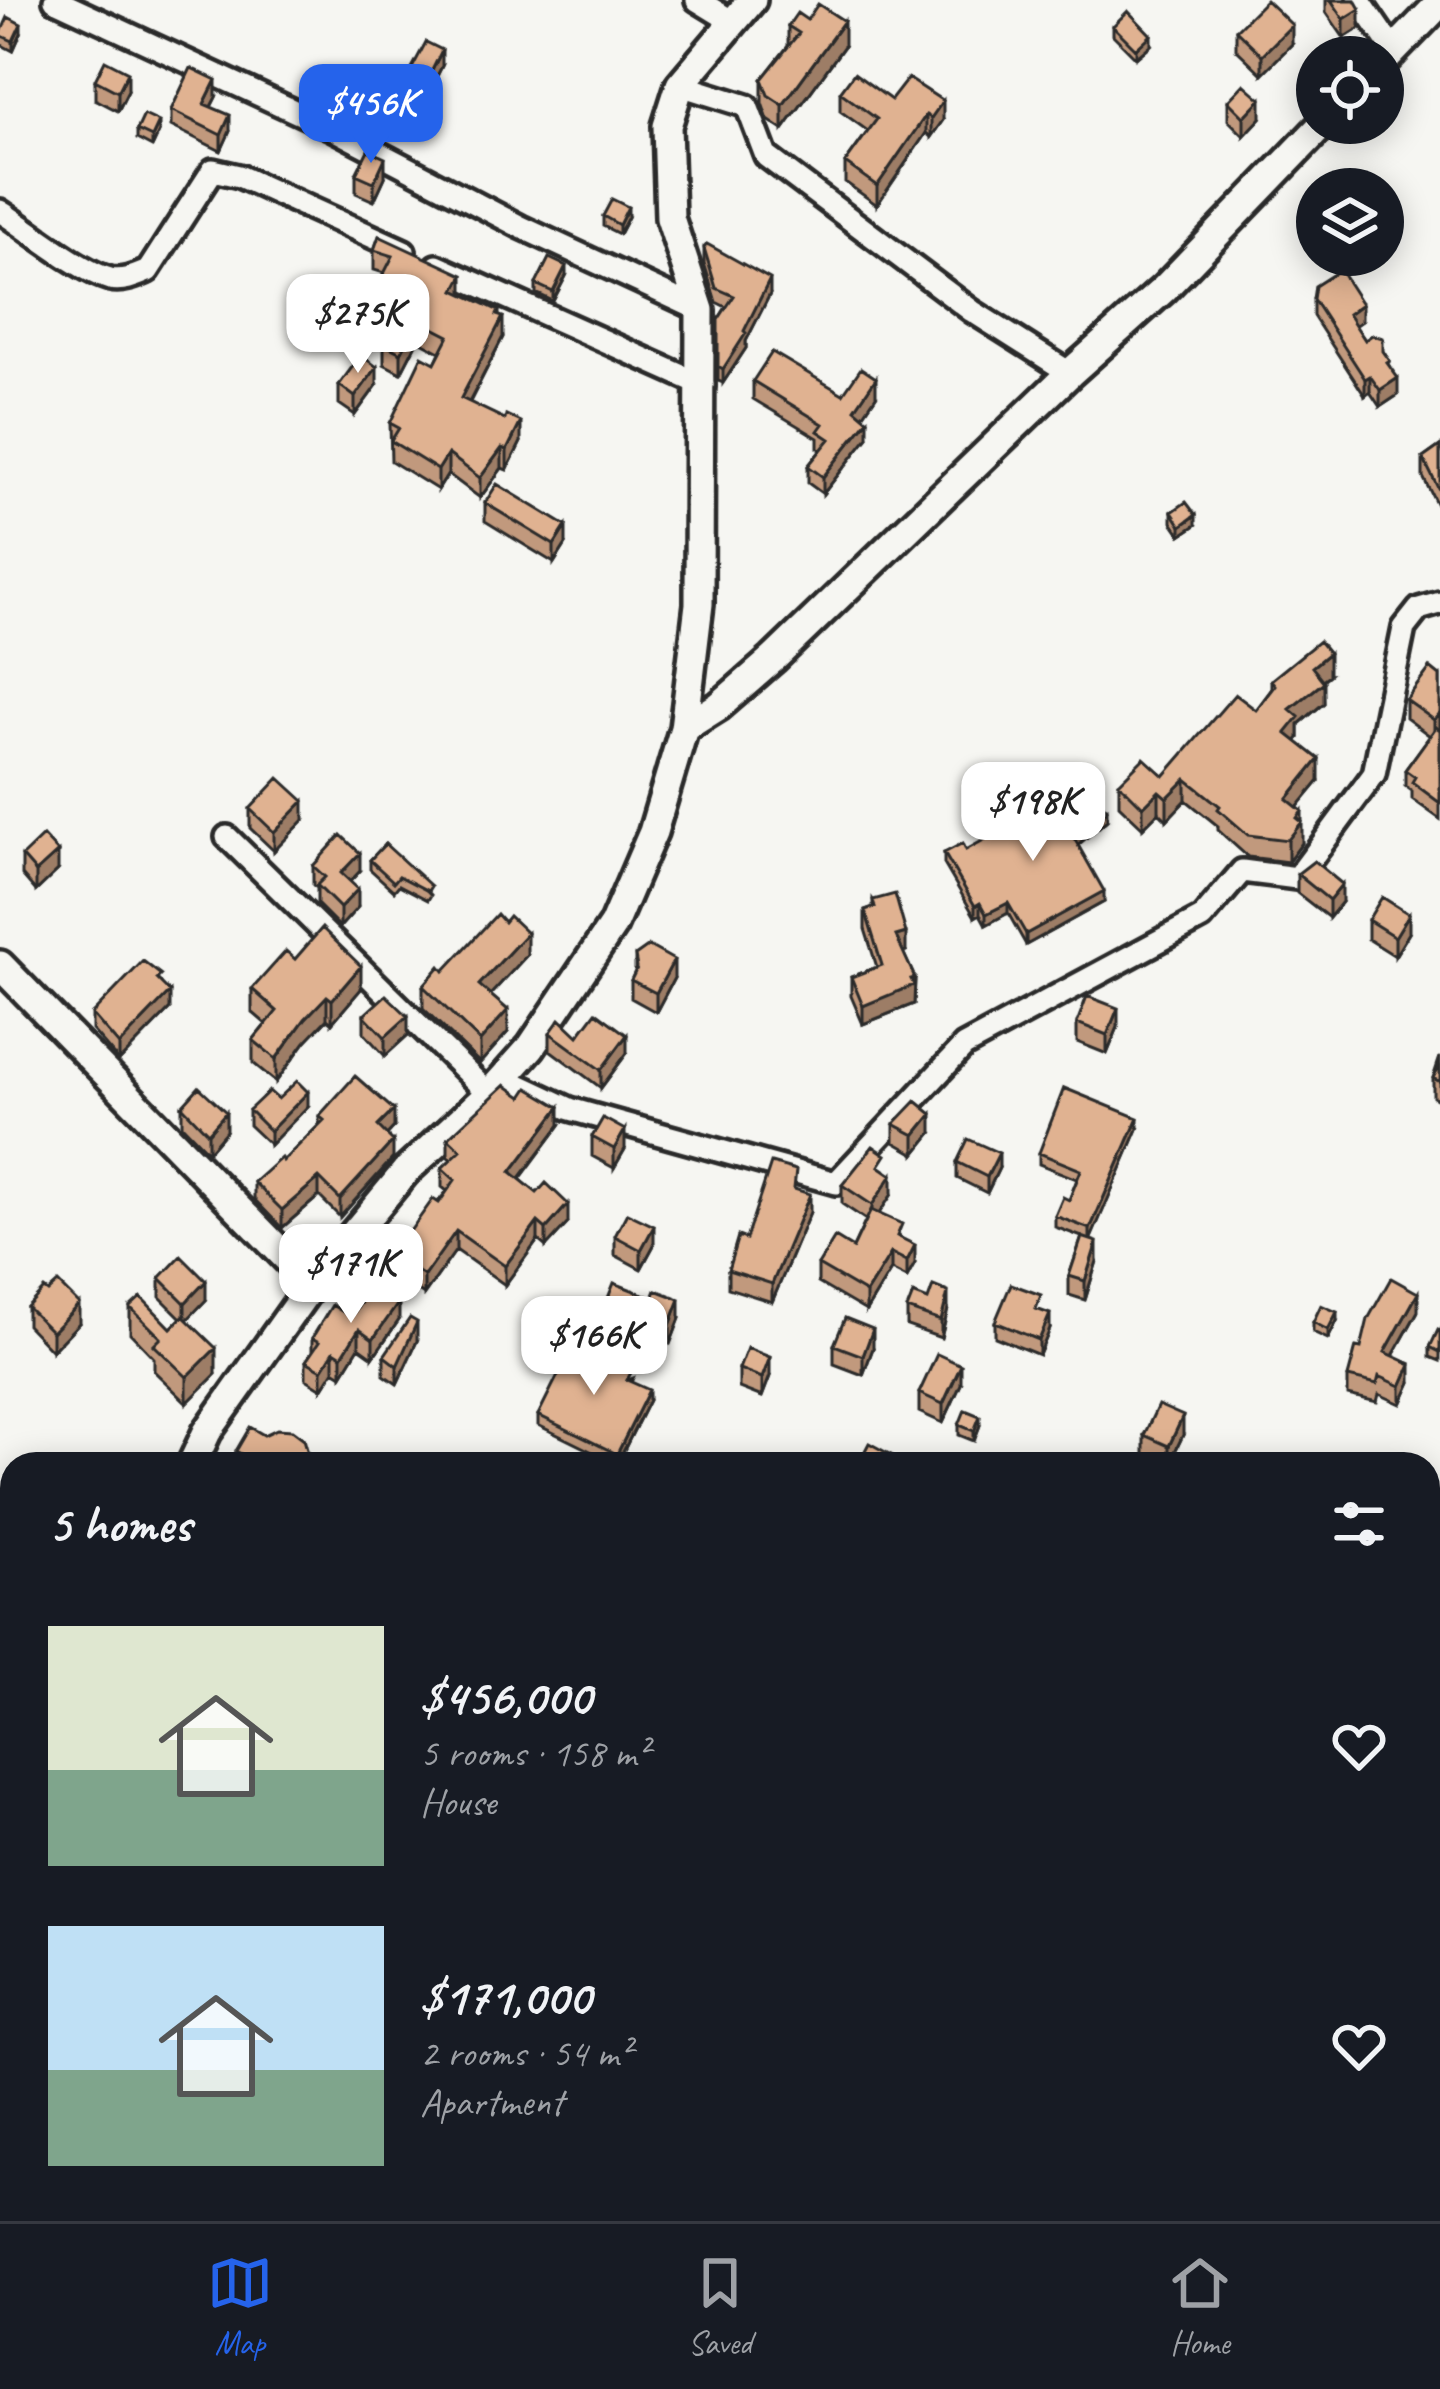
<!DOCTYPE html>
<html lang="en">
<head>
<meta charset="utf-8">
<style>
	body { margin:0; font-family:Caveat,sans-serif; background:#242831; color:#f1f3f6; height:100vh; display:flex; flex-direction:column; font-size:45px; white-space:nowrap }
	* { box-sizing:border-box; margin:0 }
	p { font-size:39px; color:#9ea1a6 }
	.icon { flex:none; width:66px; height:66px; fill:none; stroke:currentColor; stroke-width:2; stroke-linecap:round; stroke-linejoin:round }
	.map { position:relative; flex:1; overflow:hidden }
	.details { position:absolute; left:0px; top:1452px; width:1440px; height:771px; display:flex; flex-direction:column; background:#171b24; border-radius:36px 36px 0 0; box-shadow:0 6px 30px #0003 }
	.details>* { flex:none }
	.controls { position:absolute; left:1296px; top:36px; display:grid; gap:24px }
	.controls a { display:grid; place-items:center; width:108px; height:108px; border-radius:50%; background:#171b24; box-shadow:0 6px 30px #0003; font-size:60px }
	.price { position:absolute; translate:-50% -102px; padding:0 27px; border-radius:24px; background:#fff; color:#222; font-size:39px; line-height:78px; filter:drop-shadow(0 3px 6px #0008) }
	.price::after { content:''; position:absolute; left:50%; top:72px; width:36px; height:27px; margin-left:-18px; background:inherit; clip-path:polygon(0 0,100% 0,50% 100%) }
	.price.selected { background:#2563eb; color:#fff }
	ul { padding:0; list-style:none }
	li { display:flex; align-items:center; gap:36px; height:300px; padding:0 48px }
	li span { display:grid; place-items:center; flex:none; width:336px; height:240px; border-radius:0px; color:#555 }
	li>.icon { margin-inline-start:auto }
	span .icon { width:144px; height:144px; fill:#fffc; stroke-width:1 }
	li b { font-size:51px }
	h2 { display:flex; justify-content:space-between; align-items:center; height:144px; padding:0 48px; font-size:51px }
	.tabs { display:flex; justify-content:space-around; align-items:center; height:168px; border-top:3px solid #363941; background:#171b24; font-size:33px; color:#9ea1a6 }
	.tabs a { display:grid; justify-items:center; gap:6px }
	.tabs .selected { color:#2563eb }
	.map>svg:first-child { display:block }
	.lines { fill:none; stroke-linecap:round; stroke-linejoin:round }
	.minor-casing { stroke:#2b2b2b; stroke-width:30 }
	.tertiary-casing { stroke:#2b2b2b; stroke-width:36 }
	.minor { stroke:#f6f6f2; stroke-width:21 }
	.tertiary { stroke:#f6f6f2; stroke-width:27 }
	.wall { fill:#c1997d; stroke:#2b2b2b; stroke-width:3 }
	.shaded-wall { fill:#9d7d66; stroke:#2b2b2b; stroke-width:3 }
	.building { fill:#e0b291; stroke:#2b2b2b; stroke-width:3 }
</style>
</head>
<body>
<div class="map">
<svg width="1440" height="2221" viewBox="0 0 1440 2221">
	<rect width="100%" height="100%" fill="#f6f6f2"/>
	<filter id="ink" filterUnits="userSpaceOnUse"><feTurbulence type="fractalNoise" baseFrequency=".00833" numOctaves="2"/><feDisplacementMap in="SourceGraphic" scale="24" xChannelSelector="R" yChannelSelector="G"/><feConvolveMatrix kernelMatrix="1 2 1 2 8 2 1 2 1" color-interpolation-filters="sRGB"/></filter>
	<g filter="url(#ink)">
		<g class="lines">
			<!-- minor casing -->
			<g class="minor-casing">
				<path id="minor" d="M55,0L333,129L521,227L700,310
					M697,0L733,22
					M1359,0L1394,51
					M680,85L747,106L766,156L972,311L1070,373
					M0,211C28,229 80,271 110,279C123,282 136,276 148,271L213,170L239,176L404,251
					M437,266L703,385
					M227,837L489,1094
					M504,1078L570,1109L836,1183L964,1046L1202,918L1242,871L1297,878L1374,774L1404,628L1419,609L1440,603
					M0,1658L12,1649
					M243,2211L246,2221"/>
			</g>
			<!-- tertiary casing -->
			<g class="tertiary-casing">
				<path id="tertiary" d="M1383,62L1440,3
					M684,728L719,706L773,659L1070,373L1164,289L1324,123
					M0,965L312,1284
					M192,1464L207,1432L312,1284L405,1172L489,1094L531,1047L613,925L653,832L684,728L699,604L700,310L670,218L667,126L680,85L752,0
					M0,1585L12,1587"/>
			</g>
			<!-- minor -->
			<use href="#minor" class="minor"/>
			<!-- tertiary -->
			<use href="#tertiary" class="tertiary"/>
		</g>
		<!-- wall -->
		<path class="wall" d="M1326,0H1355L1360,28L1344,38L1326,12Z
			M788,26L844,46L783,130L768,120L762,103V79L788,46Z
			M1113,26L1151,45L1136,58L1113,35Z
			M1236,30L1292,44L1262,74L1236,49Z
			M0,32L21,33L13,51L0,44Z
			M442,66L421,108L403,100V85Z
			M95,80L128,91L118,111L95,99Z
			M840,92L891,100L943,120L931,137L926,133L877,205L845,182V163L868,131L840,111Z
			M216,97L211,107L230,131L221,151L171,126V110Z
			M1228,101L1261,118L1244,136L1228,120Z
			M137,130L159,132L152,147L137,139Z
			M356,174L385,177L374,201L356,193Z
			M603,216L628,217L619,234L603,226Z
			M379,236L463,294L499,315L503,337L470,402L521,442L507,470L502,468L480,498L448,474L438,490L391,461L390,423L435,363L440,352L418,340L401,373L384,364V344L389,335L368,325V305L384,273L374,270V250Z
			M704,248L770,294L746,341V348L723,383L718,381V320L726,307L716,302L704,263Z
			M566,276L553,301L536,293V284Z
			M1313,299L1362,321L1355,326L1365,340L1383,351L1390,368L1398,395L1380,407L1370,392L1365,396L1313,316Z
			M753,381L843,394L876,396L863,415L868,437L823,494L808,483V466L821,450L818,448V438L753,399Z
			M339,385H377L355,415L339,404Z
			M1440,446V506L1438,507L1423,477V458Z
			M485,503L566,544L554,563L485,521Z
			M1172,512L1196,525L1181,535L1172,522Z
			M1329,675L1323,680L1324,703L1299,724V738L1296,741L1319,781L1297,807L1302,843L1288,862L1248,857L1218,830V826L1186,800L1167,820L1159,812L1143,828L1119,805V783L1164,776L1256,710L1271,690V680Z
			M1440,676V819L1412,799V791L1405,786V770L1430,736L1406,718V700Z
			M250,809L304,820L274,851L250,828Z
			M1060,812L1107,820L1078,845L1104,902L1026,945L1008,913L986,925L980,914L975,917L944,864V853L966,850Z
			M385,844L431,895L428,900L399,885L394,891L370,869V860Z
			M22,856L58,870L36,891L22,875Z
			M313,866L360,871L350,881L358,907L340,927L317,904V888L313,885Z
			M1297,874L1342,902L1329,918L1297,893Z
			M873,900L906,951L903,952L915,978L914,1004L863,1024L851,996V977L877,967L865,929V910L873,907Z
			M1368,920L1409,933L1395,956L1368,939Z
			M527,955L490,995L508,1032L480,1063L423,1008V986L444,971Z
			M635,956L674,978L656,1012L631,998V980L635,971Z
			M161,983L170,1009L119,1061L92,1030V1014Z
			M252,989H361L332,1023L327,1019L305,1042L276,1082L253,1063V1040L266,1024L252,1012Z
			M364,1015L408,1035L385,1056L364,1033Z
			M1077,1023L1118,1027L1107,1054L1077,1042Z
			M550,1033L578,1036L627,1053L601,1088L550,1050Z
			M1440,1057V1101L1433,1097V1078Z
			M278,1099L308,1106L270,1145L249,1125V1110Z
			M182,1106L226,1131L208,1152L182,1125Z
			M319,1116L394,1127L387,1135L393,1158L340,1217L319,1196L282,1228L254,1199V1182L283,1161L319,1125Z
			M894,1124L932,1133L915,1154L894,1142Z
			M560,1125L520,1179L568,1223L546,1247L538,1240L505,1285L456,1250L424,1295L393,1274V1255L447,1191L442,1187V1168L451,1159L448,1157V1138Z
			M1138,1129L1090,1240L1097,1261L1085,1300L1069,1295V1276L1082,1237L1055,1227V1216L1069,1200L1077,1179L1039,1164V1153Z
			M592,1137L625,1149L614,1168L592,1156Z
			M957,1162L999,1168L987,1193L957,1178Z
			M886,1171L892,1194L879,1213L902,1239L915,1263L907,1278L891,1270L866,1311L818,1283V1265L853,1248L866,1220L842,1204V1185Z
			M796,1190L810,1212L772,1302L728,1288V1270L746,1239Z
			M615,1236L654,1245L641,1269L615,1255Z
			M160,1278L206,1300L187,1319L216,1374L187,1403L154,1371V1358L130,1333V1307L171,1328L181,1318L160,1297Z
			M48,1292L79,1323L52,1351L27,1325V1307Z
			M604,1308L680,1318L670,1344L636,1330L633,1338L604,1327Z
			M907,1309H948L941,1338L907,1326Z
			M1418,1311L1393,1356L1411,1382L1401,1404L1379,1394L1377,1402L1348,1395V1377L1361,1348Z
			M351,1317L399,1320L373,1357L359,1347L342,1375L334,1370L322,1389L306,1379V1361L312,1353V1338Z
			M1337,1321L1328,1339L1313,1332V1322Z
			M995,1322L1050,1329L1039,1355L995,1337Z
			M1440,1331V1361L1430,1357V1347Z
			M417,1341L397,1384L384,1375V1356Z
			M834,1345L873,1348L863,1375L834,1364Z
			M739,1369L770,1376L762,1397L739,1388Z
			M633,1378L631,1382L649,1400L617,1464L538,1425V1415Z
			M961,1384L943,1423L919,1412V1393Z
			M959,1425H980L974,1441L959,1435Z
			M1144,1435H1183L1169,1464L1144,1454Z
			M236,1451L308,1464H236Z
			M597,2211H669L662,2221H611Z
			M928,2211H987L982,2219L971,2212L966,2220L952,2211L946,2221H925Z"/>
		<!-- shaded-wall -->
		<path class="shaded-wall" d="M1360,9V28L1344,38V19Z
			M844,21V46L783,130V105Z
			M21,24V33L13,51V41Z
			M1292,25V44L1262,74V55Z
			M1151,35V45L1136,58V49Z
			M442,50V66L421,108V93Z
			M128,72V91L118,111V92Z
			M216,80V97L204,120V104Z
			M1261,99V118L1244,136V117Z
			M943,101V120L931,137V118Z
			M230,115V131L221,151V135Z
			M926,115V133L877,205V186Z
			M159,122V132L152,147V137Z
			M385,158V177L374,201V182Z
			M628,207V217L619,234V225Z
			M566,266V276L553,301V292Z
			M463,275V295L455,290Z
			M770,279V294L746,341V348L723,383V369Z
			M1362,304V321L1348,330V314Z
			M499,311V325L503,317V337L461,418V398Z
			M418,320V340L401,373V353Z
			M377,367V385L355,415V397Z
			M1370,376V392L1365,396V379Z
			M876,378V396L855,427V409Z
			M1398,378V395L1380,407V390Z
			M868,420V437L823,494V477Z
			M521,422V442L507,470V450Z
			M502,448V468L480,498V478Z
			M448,454V474L438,490V470Z
			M1196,515V525L1181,535V526Z
			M566,526V544L554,563V545Z
			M1329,653V675L1312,688V667Z
			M1324,682V703L1299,724V738L1286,754V733L1290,709Z
			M1440,713V732L1434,739V720Z
			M1319,759V781L1287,820V799Z
			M1186,779V800L1167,820V798Z
			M1159,791V812L1143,828V807Z
			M304,801V820L274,851V832Z
			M1107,809V820L1074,848V838Z
			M1302,811V843L1288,862V840L1297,818Z
			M58,852V870L36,891V872Z
			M360,853V871L341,891V873Z
			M1342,884V902L1329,918V900Z
			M358,889V907L340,927V908Z
			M1104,891V902L1026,945V934Z
			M980,903V914L975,917V906Z
			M1008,903V913L986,925V914Z
			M1409,914V933L1395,956V937Z
			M527,933V955L479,1007V985Z
			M906,933V951L896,954V936Z
			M674,960V978L656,1012V993Z
			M361,966V989L332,1023V1000Z
			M915,978L914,1004L863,1024V1006Z
			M170,992V1009L119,1061V1045Z
			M327,996V1019L305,1042L276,1082V1059L305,1019Z
			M1118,1008V1027L1107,1054V1035Z
			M508,1010V1032L480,1063V1041Z
			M408,1016V1035L385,1056V1037Z
			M627,1035V1053L601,1088V1070Z
			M308,1092V1106L270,1145V1131Z
			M560,1107V1125L511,1190V1172Z
			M394,1110V1127L378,1144V1126Z
			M226,1112V1131L208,1152V1133Z
			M932,1114V1133L915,1154V1135Z
			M1138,1118V1129L1090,1241V1229Z
			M625,1130V1149L614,1168V1149Z
			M393,1141V1158L340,1217V1199Z
			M999,1153V1168L987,1193V1177Z
			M892,1175V1194L872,1224V1205Z
			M319,1178V1196L282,1228V1210Z
			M810,1194V1212L772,1302V1284Z
			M568,1204V1223L546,1247V1229Z
			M538,1222V1240L505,1285V1266Z
			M654,1226V1245L641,1269V1250Z
			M456,1231V1250L424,1295V1276Z
			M1097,1242V1261L1085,1300V1281Z
			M915,1245V1263L907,1278V1261Z
			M891,1253V1270L866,1311V1293Z
			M206,1281V1300L185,1322V1303Z
			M948,1292V1309L941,1338V1321Z
			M1418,1293V1311L1385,1370V1352Z
			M680,1299V1318L670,1344V1325Z
			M399,1302V1320L373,1357V1339Z
			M79,1304V1323L52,1351V1332Z
			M636,1311V1330L633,1338V1319Z
			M1337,1312V1321L1328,1339V1330Z
			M1050,1314V1329L1039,1355V1340Z
			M417,1322V1341L397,1384V1366Z
			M359,1329V1347L342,1375V1356Z
			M873,1329V1348L863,1375V1356Z
			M216,1348V1374L187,1403V1377Z
			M334,1351V1370L322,1389V1370Z
			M770,1357V1376L762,1397V1378Z
			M1411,1364V1382L1401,1404V1386Z
			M961,1365V1384L943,1423V1404Z
			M649,1390V1400L617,1464V1454Z
			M980,1416V1425L974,1441V1431Z
			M1183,1416V1435L1169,1464V1446Z
			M662,2211H669L662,2221H655Z
			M945,2211H952L946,2221H940Z"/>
		<!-- building -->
		<path class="building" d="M1266,0L1292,25L1262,55L1236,30Z
			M1331,0H1355L1360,9L1344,19Z
			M818,4L844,21L783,105L768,95L762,79L799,33L788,26L797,13L807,20Z
			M1128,11L1151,35L1136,49L1113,26Z
			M8,17L21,24L13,41L0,35Z
			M426,42L442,50L421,93L403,85Z
			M105,60L128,72L118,92L95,80Z
			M191,68L216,80L204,104L230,115L221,135L171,110Z
			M854,73L891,100L908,78L943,101L931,118L926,115L877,186L845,163L877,119L840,92Z
			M1244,84L1261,99L1244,117L1228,101Z
			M144,115L159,122L152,137L137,130Z
			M368,150L385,158L374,182L356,174Z
			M612,199L628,207L619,225L603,216Z
			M379,236L463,275L455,290L499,311L497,315L503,317L461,398L505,419L506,415L521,422L507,450L502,448L480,478L448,454L438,470L391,441L399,428L390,423L422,356L435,363L449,336L418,320L401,353L384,344L397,319L368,305L393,256L374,250Z
			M707,244L770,279L744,331L746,333L723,369L718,366V320L734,296L716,288L704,248Z
			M549,258L566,266L553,292L536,284Z
			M1340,270L1362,304L1348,314L1365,340L1372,335L1383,338V351L1390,361L1387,363L1398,378L1380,390L1370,376L1365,379L1313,299L1315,286Z
			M772,352L843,394L861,368L876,378L855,409L868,420L823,477L808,466L830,439L818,431L823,424L753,381Z
			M361,355L377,367L355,397L339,385Z
			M1440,446V487L1438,488L1423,458Z
			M497,484L566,526L554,545L485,503Z
			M1186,502L1196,515L1181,526L1172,512Z
			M1319,641L1329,653L1312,667L1324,682L1290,709L1299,717L1286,733L1319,759L1287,799L1302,811L1297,818L1302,822L1288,840L1248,835L1218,809L1220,806L1186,779L1167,798L1159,791L1143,807L1119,783L1144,758L1164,776L1235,694L1256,710L1275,685L1271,680Z
			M1430,668L1440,676V713L1434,720L1406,700Z
			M1436,727L1440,730V803L1412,782L1415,777L1405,770Z
			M279,778L304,801L274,832L250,809Z
			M1089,787L1107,809L1074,838L1104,891L1026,934L1008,903L986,914L980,903L975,906L944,853L963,843L966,850L1054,801L1060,812Z
			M341,835L360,853L341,873L358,889L340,908L317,885L325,877L313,866Z
			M43,836L58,852L36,872L22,856Z
			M385,844L431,886L428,891L399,876L394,882L370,860Z
			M1314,861L1342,884L1329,900L1297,874Z
			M895,894L906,933L896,936L915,978L911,979L914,985L863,1006L851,977L882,965L865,910L875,907L873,900Z
			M1382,897L1409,914L1395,937L1368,920Z
			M497,914L504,922L509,916L527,933L479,985L508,1010L480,1041L423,986L440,966L444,971Z
			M322,928L361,966L332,1000L327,996L305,1019L276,1059L253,1040L277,1011L252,989L286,951L295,959Z
			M649,946L674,960L656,993L631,980L637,968L635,956Z
			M143,961L161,975L157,979L170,992L119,1045L92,1014Z
			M386,995L408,1016L385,1037L364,1015Z
			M1087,996L1118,1008L1107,1035L1077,1023Z
			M596,1012L627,1035L601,1070L550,1033L560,1019L578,1036Z
			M1440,1065V1082L1433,1078Z
			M355,1076L394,1110L378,1126L393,1141L340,1199L319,1178L282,1210L254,1182L281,1158L283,1161L324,1120L319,1116Z
			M297,1081L308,1092L270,1131L249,1110L269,1091L278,1099Z
			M505,1085L522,1097L528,1088L560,1107L511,1172L537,1193L546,1183L568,1204L546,1229L538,1222L505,1266L456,1231L424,1276L393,1255L433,1199L439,1203L455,1180L442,1168L461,1150L448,1138Z
			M199,1087L226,1112L208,1133L182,1106Z
			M1064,1088L1138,1118L1090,1229L1055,1216L1063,1197L1069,1200L1081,1170L1039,1153Z
			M916,1101L932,1114L915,1135L894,1124Z
			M603,1118L625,1130L614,1149L592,1137Z
			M968,1139L999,1153L987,1177L957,1162Z
			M873,1146L886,1155L879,1166L892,1175L872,1205L842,1185Z
			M771,1163L796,1170L794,1189L810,1194L772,1284L728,1270L738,1236L746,1239Z
			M871,1210L902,1224L897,1236L915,1245L907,1261L891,1253L866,1293L818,1265L835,1237L853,1248Z
			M627,1213L654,1226L641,1250L615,1236Z
			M1082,1237L1097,1242L1085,1281L1069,1276Z
			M181,1256L206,1281L185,1303L160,1278Z
			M1391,1278L1418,1293L1385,1352L1411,1364L1401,1386L1379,1376L1377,1384L1348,1377L1356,1347L1361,1348L1368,1319Z
			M58,1283L79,1304L52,1332L27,1307L44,1289L48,1292Z
			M614,1283L653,1298L656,1290L680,1299L670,1325L636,1311L633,1319L604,1308Z
			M1011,1284L1041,1295L1036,1309L1050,1314L1039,1340L995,1322Z
			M373,1285L399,1302L373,1339L359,1329L342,1356L334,1351L322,1370L306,1361L319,1342L312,1338L332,1305L351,1317Z
			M933,1286L948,1292L941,1321L907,1309L913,1294L928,1300Z
			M141,1297L171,1328L183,1316L216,1348L187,1377L154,1345L161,1338L130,1307Z
			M1321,1305L1337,1312L1328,1330L1313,1322Z
			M410,1318L417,1322L397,1366L384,1356Z
			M845,1318L873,1329L863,1356L834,1345Z
			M1438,1330L1440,1331V1352L1430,1347Z
			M575,1341L633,1369L627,1380L649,1390L617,1454L538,1415Z
			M747,1348L770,1357L762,1378L739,1369Z
			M937,1354L961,1365L943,1404L919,1393Z
			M1158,1405L1183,1416L1169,1446L1144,1435Z
			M965,1410L980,1416L974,1431L959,1425Z
			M250,1427L264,1435L277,1429L292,1430L304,1439L308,1453L303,1464H258L236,1451Z
			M869,1443L895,1457L891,1464H858Z
			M610,2211H662L655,2221H623Z
			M928,2211H945L940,2221H932L925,2217Z"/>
	</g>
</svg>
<div class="controls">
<a><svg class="icon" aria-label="locate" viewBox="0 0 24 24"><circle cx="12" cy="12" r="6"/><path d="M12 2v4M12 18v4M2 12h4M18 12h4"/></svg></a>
<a><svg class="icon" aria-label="layers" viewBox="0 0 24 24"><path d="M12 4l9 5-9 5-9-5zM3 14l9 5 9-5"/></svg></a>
</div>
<b class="price selected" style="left:371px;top:166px">$456K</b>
<b class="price" style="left:358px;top:376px">$275K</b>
<b class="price" style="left:1033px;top:864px">$198K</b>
<b class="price" style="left:351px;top:1326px">$171K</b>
<b class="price" style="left:594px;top:1398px">$166K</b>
<section class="details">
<h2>5 homes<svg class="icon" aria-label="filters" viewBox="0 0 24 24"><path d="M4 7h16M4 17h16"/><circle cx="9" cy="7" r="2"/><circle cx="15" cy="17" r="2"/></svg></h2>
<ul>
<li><span style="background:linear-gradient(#dfe7d0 60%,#7fa58c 0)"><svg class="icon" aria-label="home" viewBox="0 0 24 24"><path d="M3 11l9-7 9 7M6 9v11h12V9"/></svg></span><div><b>$456,000</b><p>5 rooms · 158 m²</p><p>House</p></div><svg class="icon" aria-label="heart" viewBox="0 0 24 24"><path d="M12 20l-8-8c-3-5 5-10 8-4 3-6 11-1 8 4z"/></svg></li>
<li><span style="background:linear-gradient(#bfe0f5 60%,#7fa58c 0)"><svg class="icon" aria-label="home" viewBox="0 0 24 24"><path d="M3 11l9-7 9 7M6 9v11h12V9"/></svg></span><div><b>$171,000</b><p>2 rooms · 54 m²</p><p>Apartment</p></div><svg class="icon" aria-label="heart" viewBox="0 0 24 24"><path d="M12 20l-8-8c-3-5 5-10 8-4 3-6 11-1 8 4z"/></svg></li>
</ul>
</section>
</div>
<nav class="tabs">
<a class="selected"><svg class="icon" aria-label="map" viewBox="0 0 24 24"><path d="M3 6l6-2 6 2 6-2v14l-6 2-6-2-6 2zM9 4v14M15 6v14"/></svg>Map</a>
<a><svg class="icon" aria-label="saved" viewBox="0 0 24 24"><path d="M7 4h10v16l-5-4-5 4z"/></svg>Saved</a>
<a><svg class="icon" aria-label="home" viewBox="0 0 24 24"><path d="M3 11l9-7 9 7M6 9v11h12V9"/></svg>Home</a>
</nav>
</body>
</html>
